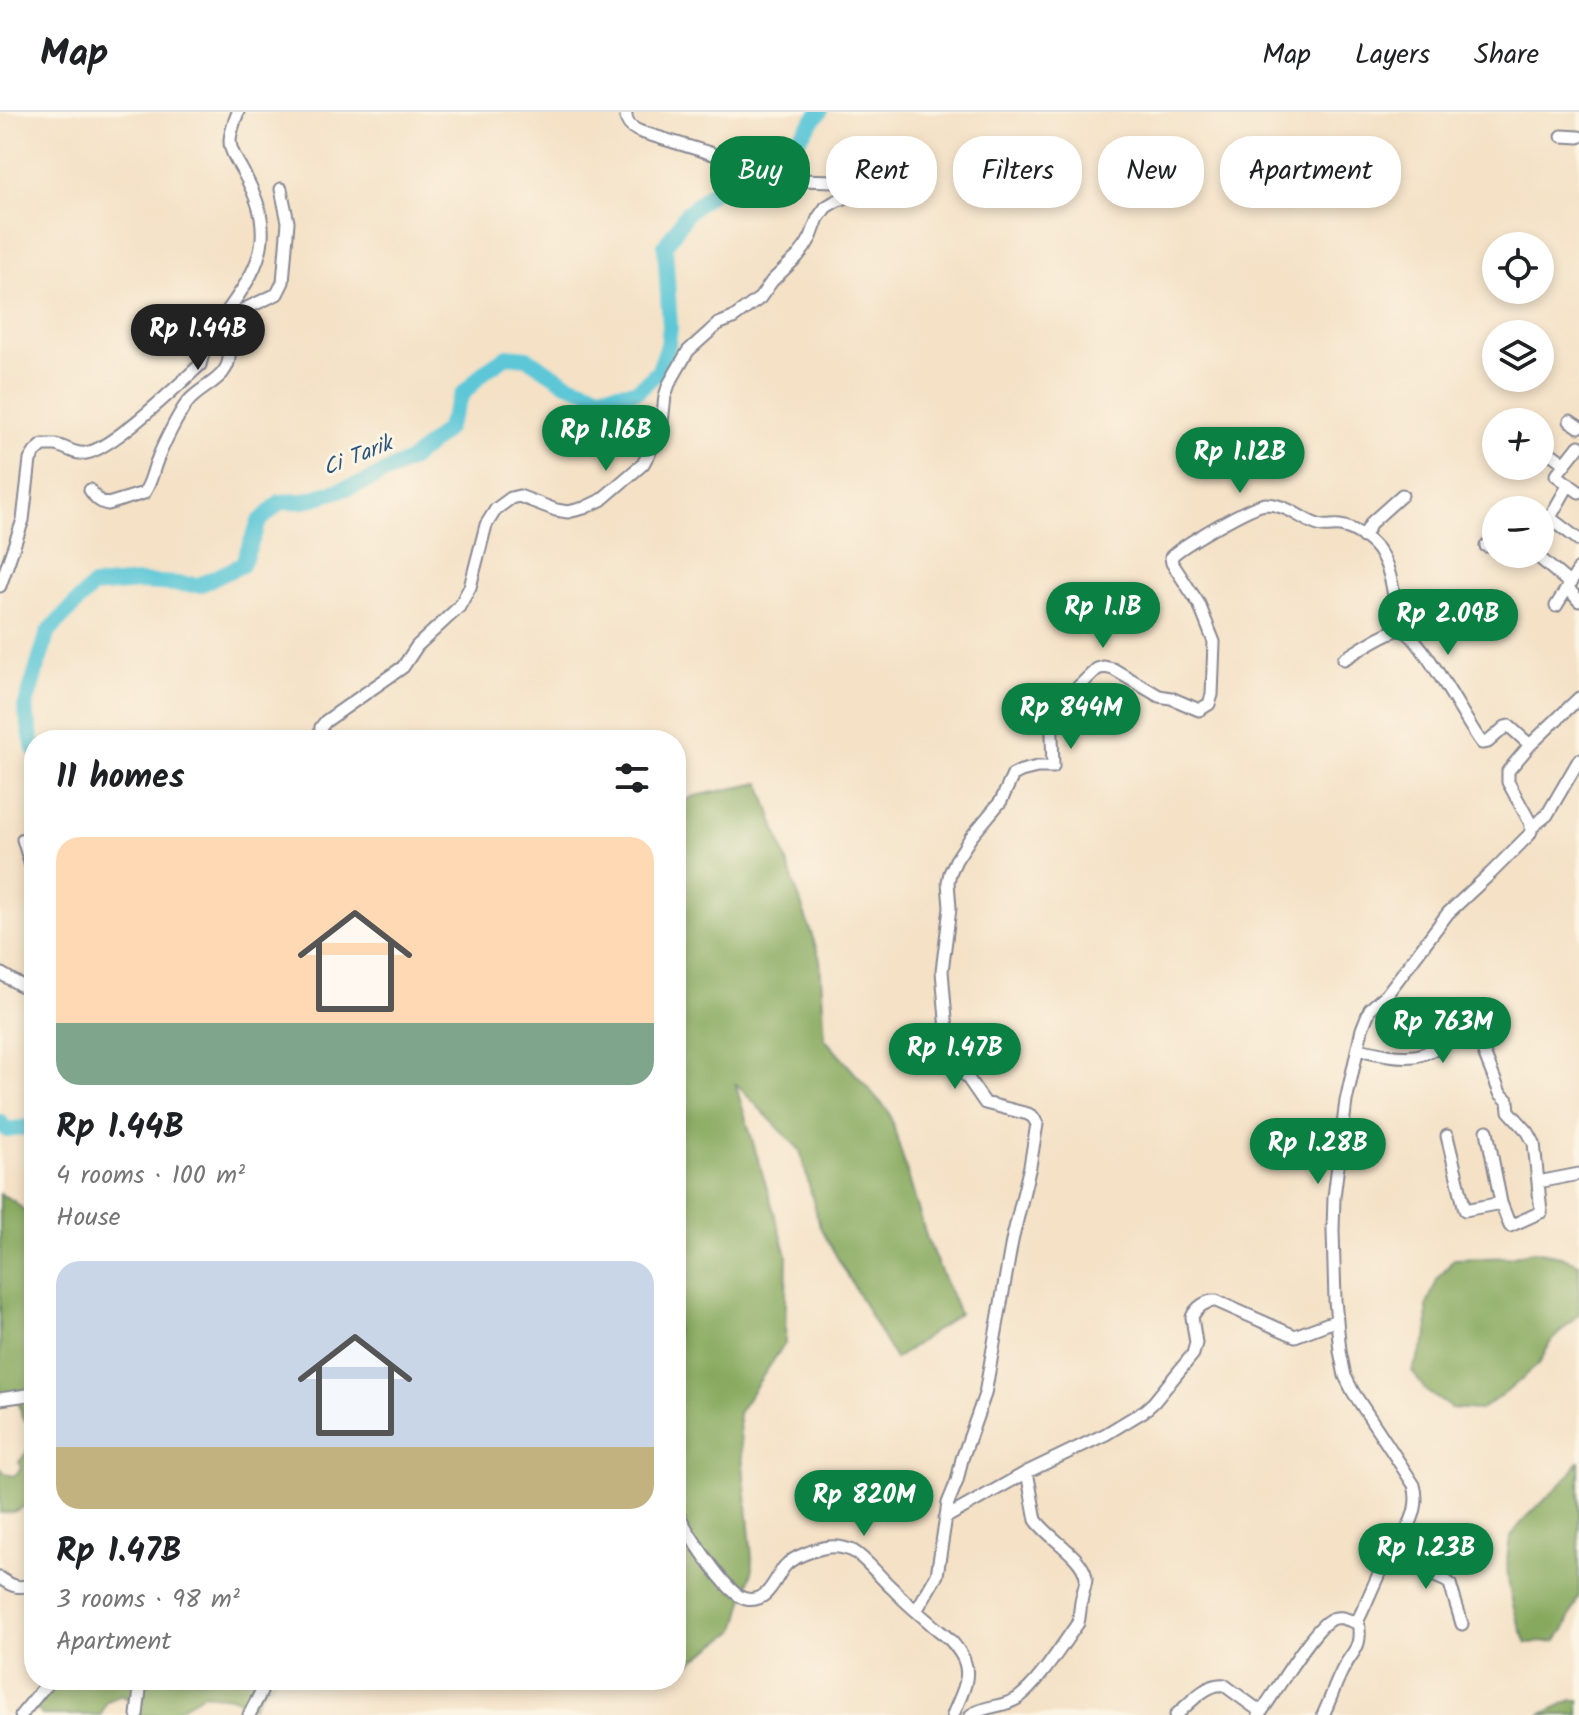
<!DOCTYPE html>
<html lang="en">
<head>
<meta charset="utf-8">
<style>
	body { margin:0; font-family:Kalam,sans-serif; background:#f6f6f6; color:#202124; height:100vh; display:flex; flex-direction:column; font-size:30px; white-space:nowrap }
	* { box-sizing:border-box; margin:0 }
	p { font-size:26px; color:#757577 }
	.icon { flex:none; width:44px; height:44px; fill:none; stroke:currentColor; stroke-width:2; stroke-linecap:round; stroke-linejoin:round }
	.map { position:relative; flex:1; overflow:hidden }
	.drawer { position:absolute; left:24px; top:618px; width:662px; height:960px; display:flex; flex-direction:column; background:#fff; border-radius:32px; box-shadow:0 4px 12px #0003 }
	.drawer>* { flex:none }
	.top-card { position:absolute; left:710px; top:24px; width:748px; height:72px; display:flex; gap:16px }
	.tools { position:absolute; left:1482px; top:120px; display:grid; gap:16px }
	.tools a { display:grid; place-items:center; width:72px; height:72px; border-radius:50%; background:#fff; box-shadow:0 4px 12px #0003; font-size:40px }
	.price { position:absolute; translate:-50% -68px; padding:0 18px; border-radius:28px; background:#0b8043; color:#fff; font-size:26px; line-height:52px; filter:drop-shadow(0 2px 4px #0008) }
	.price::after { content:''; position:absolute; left:50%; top:48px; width:24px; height:18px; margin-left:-12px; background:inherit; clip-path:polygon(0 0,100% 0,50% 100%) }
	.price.selected { background:#222; color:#fff }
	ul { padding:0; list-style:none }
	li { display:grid; align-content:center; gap:16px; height:424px; padding:0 32px }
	li span { display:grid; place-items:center; height:248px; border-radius:24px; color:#555 }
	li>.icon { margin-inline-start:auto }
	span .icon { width:144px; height:144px; fill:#fffc; stroke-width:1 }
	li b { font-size:34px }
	h2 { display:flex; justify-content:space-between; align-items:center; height:96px; padding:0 32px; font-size:34px }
	.tag { padding:0 28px; border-radius:32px; background:#fff; box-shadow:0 4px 12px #0003; font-size:28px; line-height:72px }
	.tag.selected { background:#0b8043; color:#fff }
	header { display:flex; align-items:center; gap:48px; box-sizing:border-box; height:112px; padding:0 40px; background:#fff; border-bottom:2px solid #e0e0e0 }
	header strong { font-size:38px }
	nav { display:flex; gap:44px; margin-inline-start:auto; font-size:28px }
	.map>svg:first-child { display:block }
	.forest { fill:#86a95d; stroke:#506c5e; stroke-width:2 }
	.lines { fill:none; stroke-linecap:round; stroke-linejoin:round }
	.river { stroke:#5dc7d7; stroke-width:16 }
	.minor-casing { stroke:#888892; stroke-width:15 }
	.minor { stroke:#fff; stroke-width:11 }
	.labels { text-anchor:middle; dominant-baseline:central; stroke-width:6; stroke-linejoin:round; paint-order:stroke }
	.water-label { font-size:22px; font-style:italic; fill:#2c557c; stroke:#fcf5e5 }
</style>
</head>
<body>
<header>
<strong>Map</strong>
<nav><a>Map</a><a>Layers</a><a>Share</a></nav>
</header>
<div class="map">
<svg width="1579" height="1603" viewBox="0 0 1579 1603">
	<rect width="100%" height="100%" fill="#fcf5e5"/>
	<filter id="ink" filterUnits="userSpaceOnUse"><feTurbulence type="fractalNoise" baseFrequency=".0125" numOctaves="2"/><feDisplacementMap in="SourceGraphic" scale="16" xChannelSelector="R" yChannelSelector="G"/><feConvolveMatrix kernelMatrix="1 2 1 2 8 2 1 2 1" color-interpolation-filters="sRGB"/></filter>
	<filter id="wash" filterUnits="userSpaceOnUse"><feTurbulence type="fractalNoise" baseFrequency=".006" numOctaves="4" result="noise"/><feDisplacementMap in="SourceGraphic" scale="32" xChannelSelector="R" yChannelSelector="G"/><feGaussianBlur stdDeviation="1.8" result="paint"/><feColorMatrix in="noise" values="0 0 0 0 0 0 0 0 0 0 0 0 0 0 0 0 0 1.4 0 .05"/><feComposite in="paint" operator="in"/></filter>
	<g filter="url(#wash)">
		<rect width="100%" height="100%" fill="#f4e1c6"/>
		<!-- forest -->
		<path class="forest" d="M760,671L820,847L825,927L889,1000L927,1127L959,1202L895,1247L820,1115L800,1038L735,971L787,1143L785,1231L738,1301L753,1456L736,1518L690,1551L676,1552V1196L681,1190L683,1158L676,1154V692L695,684Z
			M0,1082L14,1089L34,1108V1390L13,1400L0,1401V1356L6,1362L14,1364L21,1357L19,1350C29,1339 33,1329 32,1315L22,1306C19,1286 19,1286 0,1282Z
			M1534,1139L1561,1144L1579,1152V1201L1550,1231L1539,1252L1505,1281L1480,1298L1451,1296L1426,1279L1412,1259L1428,1224L1427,1193L1437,1168L1454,1147L1510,1145Z
			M1579,1348V1483L1566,1515L1556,1529L1527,1531C1513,1503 1502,1459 1510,1428C1513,1418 1526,1406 1533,1399C1549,1383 1569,1368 1579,1348Z
			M50,1568H276L261,1580L253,1595L231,1585L204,1582L183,1594L171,1603H137L138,1596L122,1583L107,1589L101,1603H42L31,1588Z
			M1572,1588H1579V1603H1540Z"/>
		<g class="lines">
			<!-- river -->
			<path class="river" d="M34,637L25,596L48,520L93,474L138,470L199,473L242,453L259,410L280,390L304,389L363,371L411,348L446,318L462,283L485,259L507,244L527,246L566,271L601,283L637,279L658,260L668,233L670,215L665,134L687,101L714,79L757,63L798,27L820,0
				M0,1010L7,1018L34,1014"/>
		</g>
	</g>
	<g filter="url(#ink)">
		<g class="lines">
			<!-- minor casing -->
			<g class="minor-casing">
				<path id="minor" d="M626,0C625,11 631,16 641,20L798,68L835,69L842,71L855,81
					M1562,24L1579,25
					M227,232L230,214L238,200L277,182L283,170L288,110L281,77
					M1570,309L1579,315
					M1579,334L1556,363L1579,380
					M1549,340L1565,352
					M90,378C95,385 99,391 108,392L144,381C153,367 152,359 158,346C163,333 179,301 187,291C199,274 232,267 229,240C229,231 219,229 211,226
					M1550,406L1579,428
					M1540,423L1569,372
					M1363,425L1372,410L1402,383
					M1486,434L1496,433
					M1535,442L1569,471
					M0,474L23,408L30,348L35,340L43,333C47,333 52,333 56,333C66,335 75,343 86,341C112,337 178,273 200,253C210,207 258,175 262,127C264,101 254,80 242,58C237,49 230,39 230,29C230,21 235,8 238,0
					M1567,475L1579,489
					M1556,494L1579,457
					M1344,547C1356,540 1387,519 1399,518C1418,515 1467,614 1482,631L1488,630L1505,615L1509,614L1530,633
					M320,628L321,615L326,609L403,555L417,534L459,495L470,475L486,413L496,397L511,386L519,384L556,398L568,400L584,396L601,388L643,352L653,334L662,311L665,284L669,272L688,239L718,212L733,206L760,186L772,169L798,144L805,135L811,125L818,106L826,95L836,89L859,81L895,85
					M1531,716L1547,703L1579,648
					M23,727L34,764
					M0,861L27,877L34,878
					M1358,937C1377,941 1395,946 1415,944C1436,942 1461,913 1480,931L1500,981L1508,989L1509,999L1528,1020L1534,1031L1541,1100L1510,1114L1501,1091L1487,1019
					M1447,1024L1465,1098L1501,1091
					M1538,1070L1579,1062
					M0,1287L34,1282
					M676,1397C684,1415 727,1484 746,1487C769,1491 774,1467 785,1454C792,1445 818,1436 829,1435C837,1434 846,1436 853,1439C868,1448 880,1466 893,1477C904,1489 917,1500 929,1510C936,1517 946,1523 952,1530C957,1536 963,1543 965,1551C971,1568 959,1587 953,1603
					M945,1406L1027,1360L1106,1322L1144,1299L1154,1290L1193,1242L1196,1231L1192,1205C1196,1196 1206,1188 1216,1189L1295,1224L1337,1208
					M1390,1444L1446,1469L1450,1472L1462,1512
					M0,1466C13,1475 19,1477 34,1472
					M916,1499L937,1463L948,1391L957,1369L962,1347L985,1282L1012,1129L1030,1054L1037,1012L1033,1005L1028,1002L985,991L958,952L948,931L942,859L950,796L948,770L950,761L956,748L971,725L1001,689L1013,663L1021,659L1037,655H1053L1051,593L1075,578L1097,557L1104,555L1113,557L1159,584L1171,586L1199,598L1209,592L1212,583L1214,530L1199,492L1172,451L1171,445C1181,434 1251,393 1266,392C1268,392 1277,393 1278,394C1295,398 1306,411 1322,414C1328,415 1334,413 1340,414C1354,416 1373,429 1380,441C1393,459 1395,495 1399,517
					M21,1603L50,1568
					M137,1603L140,1577L147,1568
					M249,1603L261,1580L260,1568
					M971,1603C985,1593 1003,1596 1018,1586C1039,1571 1062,1533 1078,1511C1080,1502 1080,1494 1082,1485C1083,1479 1086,1473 1086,1466C1083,1444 1048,1426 1036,1408L1027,1360
					M1176,1603C1189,1592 1206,1571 1224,1573L1261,1600
					M1259,1603C1273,1584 1313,1516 1330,1508C1338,1503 1346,1507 1354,1510L1358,1508C1366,1492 1372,1476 1380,1460C1394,1433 1424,1407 1414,1373L1353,1280L1345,1264L1340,1239L1335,1189L1333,1118L1334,1085L1346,989L1362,917L1370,897L1387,882L1448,801L1491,761L1529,723L1531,719V712L1508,670V659L1530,633L1579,586
					M1323,1603C1330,1589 1334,1575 1341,1561C1352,1537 1363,1539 1358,1508"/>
			</g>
			<!-- minor -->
			<use href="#minor" class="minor"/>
		</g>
	</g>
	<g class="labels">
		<!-- water labels -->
		<g class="water-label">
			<text transform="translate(358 345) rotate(-22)">Ci Tarik</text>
		</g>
	</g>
</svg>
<div class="tools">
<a><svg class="icon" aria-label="locate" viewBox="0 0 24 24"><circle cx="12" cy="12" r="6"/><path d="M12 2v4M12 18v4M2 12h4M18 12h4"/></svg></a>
<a><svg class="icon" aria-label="layers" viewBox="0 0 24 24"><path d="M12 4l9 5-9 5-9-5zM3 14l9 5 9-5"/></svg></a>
<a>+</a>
<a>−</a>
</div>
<b class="price selected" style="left:198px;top:260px">Rp 1.44B</b>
<b class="price" style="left:606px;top:361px">Rp 1.16B</b>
<b class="price" style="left:1240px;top:383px">Rp 1.12B</b>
<b class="price" style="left:1103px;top:538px">Rp 1.1B</b>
<b class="price" style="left:1448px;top:545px">Rp 2.09B</b>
<b class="price" style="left:1071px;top:639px">Rp 844M</b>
<b class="price" style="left:1443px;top:953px">Rp 763M</b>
<b class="price" style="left:955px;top:979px">Rp 1.47B</b>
<b class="price" style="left:1318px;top:1074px">Rp 1.28B</b>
<b class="price" style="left:864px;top:1426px">Rp 820M</b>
<b class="price" style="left:1426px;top:1479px">Rp 1.23B</b>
<div class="top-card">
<a class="tag selected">Buy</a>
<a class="tag">Rent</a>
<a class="tag">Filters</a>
<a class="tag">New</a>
<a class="tag">Apartment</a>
</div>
<section class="drawer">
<h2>11 homes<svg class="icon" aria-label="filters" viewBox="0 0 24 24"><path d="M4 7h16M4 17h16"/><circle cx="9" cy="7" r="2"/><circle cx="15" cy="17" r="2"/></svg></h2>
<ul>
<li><span style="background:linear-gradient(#ffd9b3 75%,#7fa58c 0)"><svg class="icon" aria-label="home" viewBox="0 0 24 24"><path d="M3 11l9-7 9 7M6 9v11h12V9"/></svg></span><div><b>Rp 1.44B</b><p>4 rooms · 100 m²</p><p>House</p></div></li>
<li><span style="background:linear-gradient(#c9d6e8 75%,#c2b280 0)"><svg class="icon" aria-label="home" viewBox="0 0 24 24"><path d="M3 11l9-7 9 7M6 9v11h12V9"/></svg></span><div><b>Rp 1.47B</b><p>3 rooms · 98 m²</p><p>Apartment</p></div></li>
</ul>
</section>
</div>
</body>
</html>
